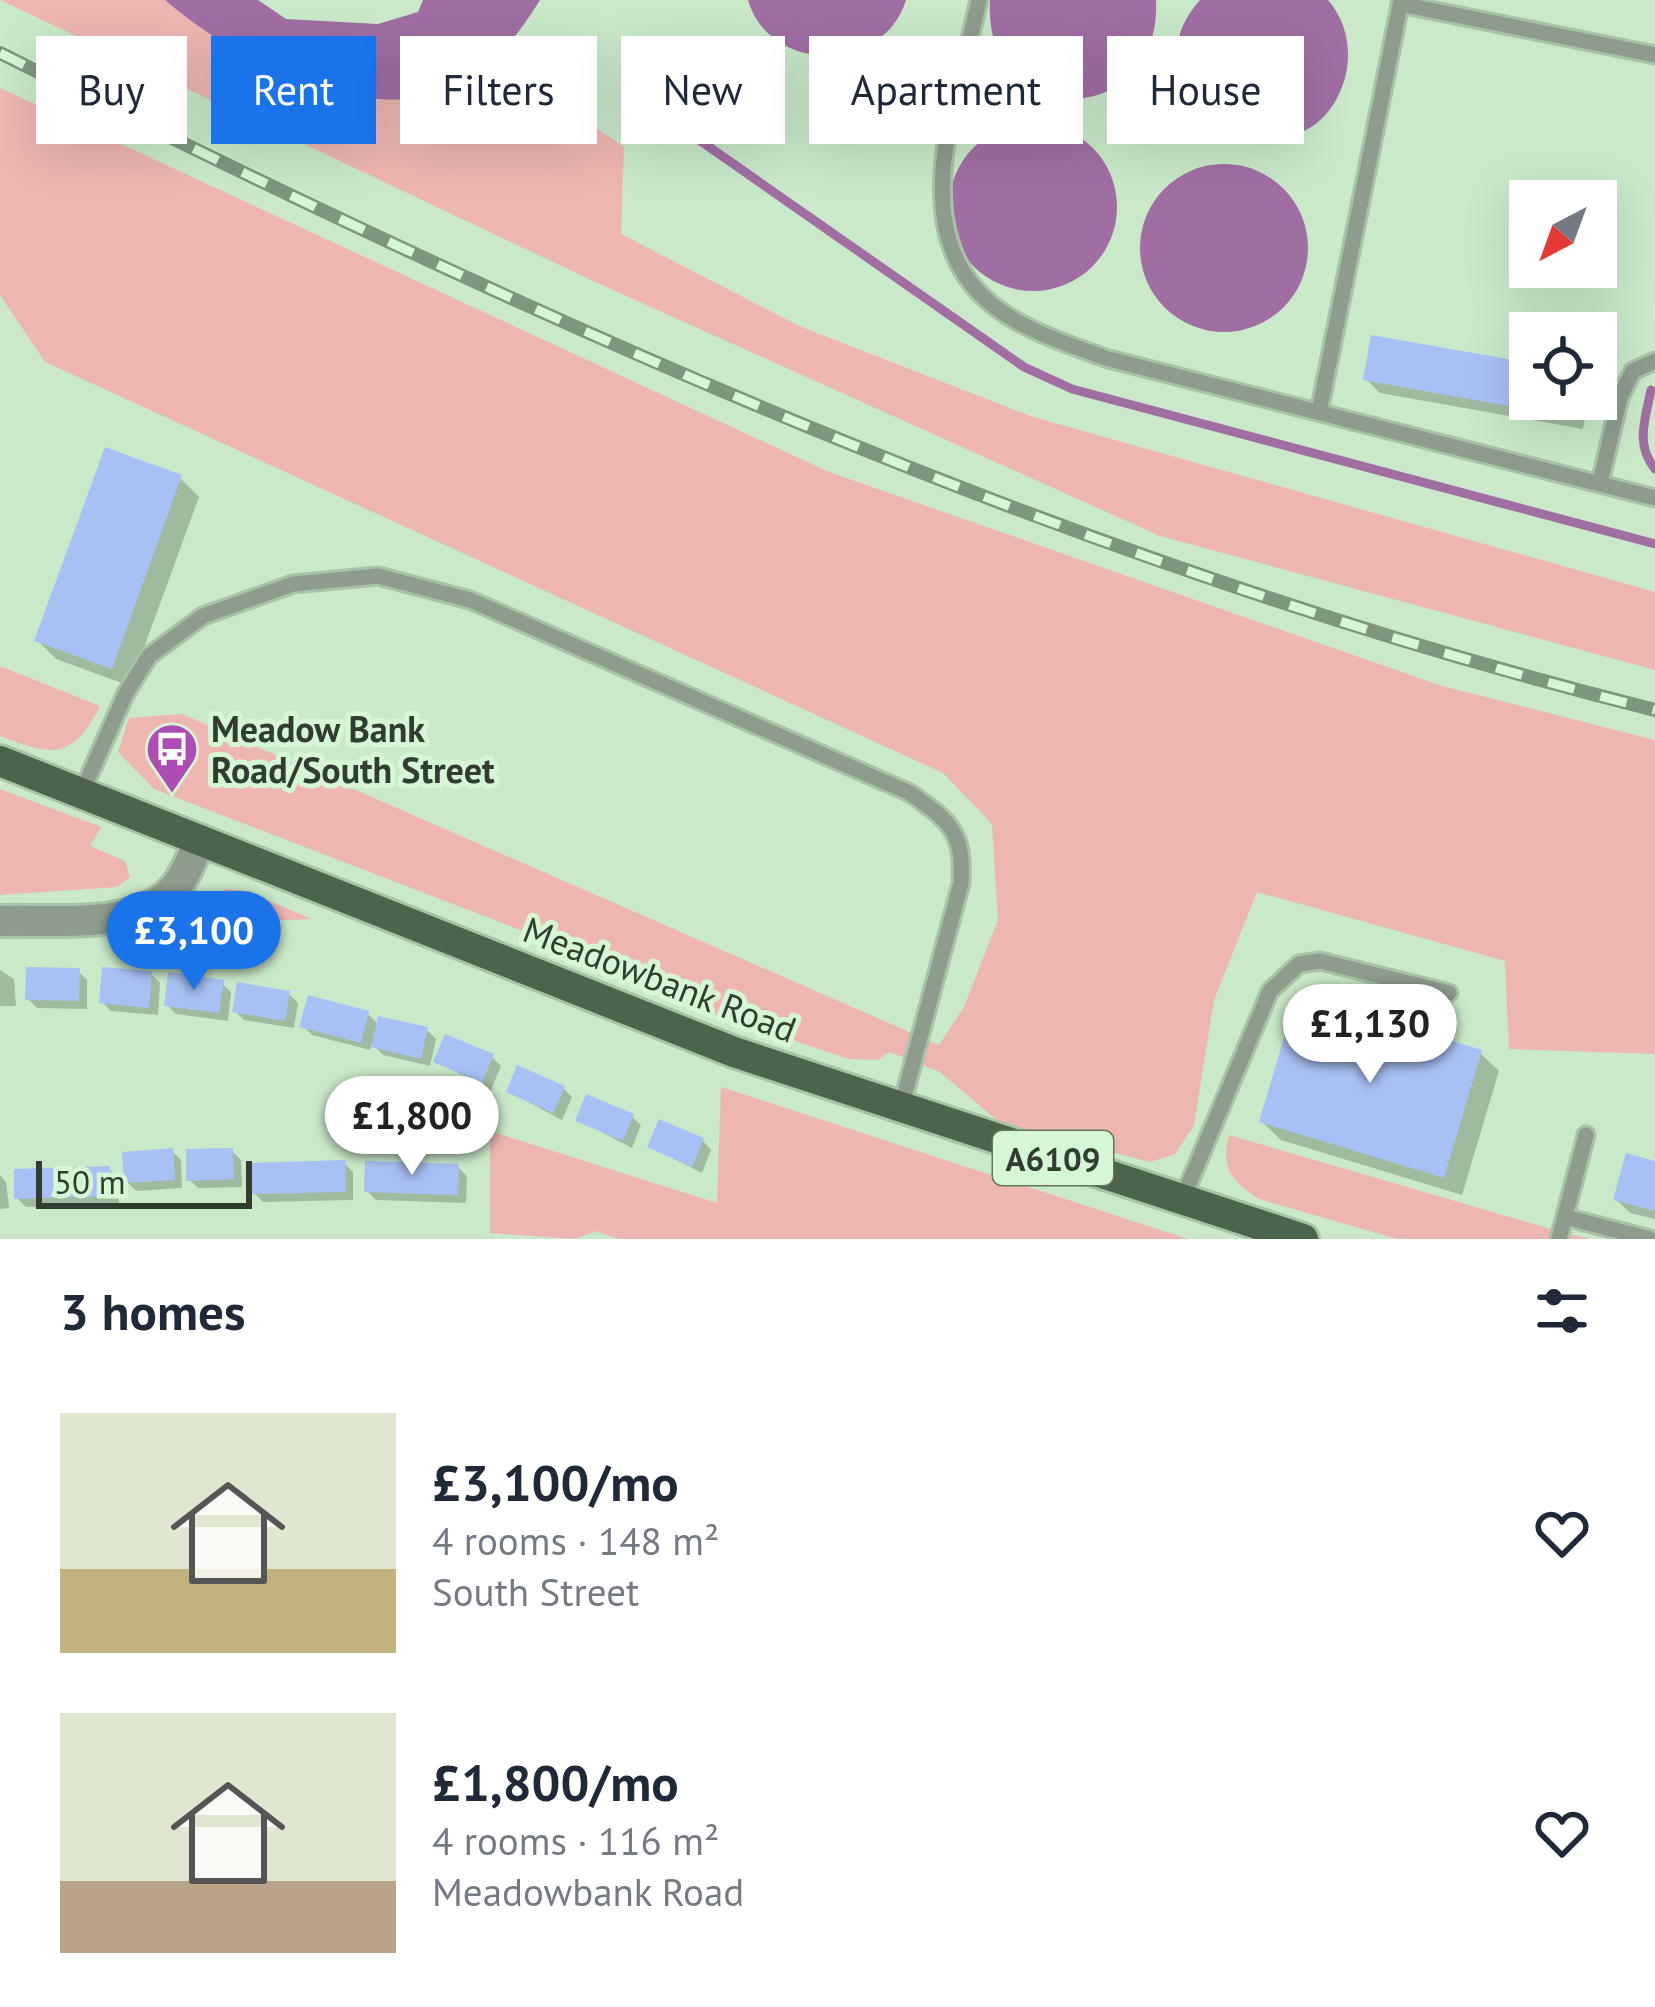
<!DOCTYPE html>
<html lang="en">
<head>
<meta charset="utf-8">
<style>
	body { margin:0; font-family:"PT Sans",sans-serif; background:#f6f6f7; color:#1f2937; height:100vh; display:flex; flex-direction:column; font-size:45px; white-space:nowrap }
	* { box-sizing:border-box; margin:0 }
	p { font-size:39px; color:#747a83 }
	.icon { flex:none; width:66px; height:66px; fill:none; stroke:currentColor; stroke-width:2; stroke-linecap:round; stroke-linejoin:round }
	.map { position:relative; height:1239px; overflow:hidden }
	.panel { display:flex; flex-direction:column; background:#fff; flex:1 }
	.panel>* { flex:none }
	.top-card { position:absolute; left:36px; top:36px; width:1584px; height:108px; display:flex; gap:24px }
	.needle { width:78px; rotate:221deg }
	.fabs { position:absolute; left:1509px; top:180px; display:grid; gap:24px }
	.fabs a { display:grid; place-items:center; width:108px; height:108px; border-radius:0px; background:#fff; box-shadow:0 12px 48px #0002; font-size:60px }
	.scale { position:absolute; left:36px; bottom:30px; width:216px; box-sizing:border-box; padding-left:12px; border:6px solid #303d30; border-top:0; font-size:33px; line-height:42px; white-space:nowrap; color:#303d30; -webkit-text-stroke:9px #d6f7d6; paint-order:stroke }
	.price { position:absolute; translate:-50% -102px; padding:0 27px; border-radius:42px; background:#fff; color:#222; font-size:39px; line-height:78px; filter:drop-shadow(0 3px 6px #0008) }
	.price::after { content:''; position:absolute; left:50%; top:72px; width:36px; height:27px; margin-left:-18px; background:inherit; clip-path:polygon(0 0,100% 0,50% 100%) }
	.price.on { background:#1a73e8; color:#fff }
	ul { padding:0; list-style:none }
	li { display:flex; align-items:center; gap:36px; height:300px; padding:0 60px }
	li span { display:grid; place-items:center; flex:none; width:336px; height:240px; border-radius:0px; color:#555 }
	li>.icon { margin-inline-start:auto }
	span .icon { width:144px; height:144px; fill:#fffc; stroke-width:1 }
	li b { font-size:51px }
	h2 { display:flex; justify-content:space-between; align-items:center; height:144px; padding:0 60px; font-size:51px }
	.chip { padding:0 42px; border-radius:0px; background:#fff; box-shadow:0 12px 48px #0002; font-size:42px; line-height:108px }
	.chip.on { background:#1a73e8; color:#fff }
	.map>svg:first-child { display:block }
	.green { fill:#edb6b1 }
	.water { fill:#a16ea4 }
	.shadow { fill:#0003 }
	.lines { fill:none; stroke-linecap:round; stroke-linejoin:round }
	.stream { stroke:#a16ea4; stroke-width:9 }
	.building { fill:#a8c1f5 }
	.service-casing { stroke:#a7c3a7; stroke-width:21 }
	.minor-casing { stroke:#a7c3a7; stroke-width:36 }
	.primary-casing { stroke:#a7c3a7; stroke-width:36 }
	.service { stroke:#8e9c8e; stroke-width:15 }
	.minor { stroke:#8e9c8e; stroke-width:30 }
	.primary { stroke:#4c644c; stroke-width:30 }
	.rail-casing { stroke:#7e957e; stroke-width:14 }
	.rail { stroke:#d6f7d6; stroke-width:9; stroke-dasharray:27; stroke-linecap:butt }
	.labels { text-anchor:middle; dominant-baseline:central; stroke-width:10; stroke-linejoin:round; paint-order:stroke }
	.shield { fill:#d6f7d6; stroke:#627562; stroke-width:3 }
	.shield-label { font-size:33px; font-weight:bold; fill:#303d30 }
	.poi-label { font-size:36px; font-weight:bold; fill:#303d30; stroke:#d6f7d6; text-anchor:start }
	.street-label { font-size:36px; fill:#303d30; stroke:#d6f7d6 }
</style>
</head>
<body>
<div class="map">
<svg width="1655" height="1239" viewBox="0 0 1655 1239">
	<rect width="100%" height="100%" fill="#c9e9c9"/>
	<!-- green -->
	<path class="green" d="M0,0H186L338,86L441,93L512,56L541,90L624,147L621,234L799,326L1030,416L1655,592V670L1160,536L593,281Z
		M0,88L829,472L1442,686L1655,740V1054L1509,1049L1505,961L1257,892L1214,1000L1194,1125L1175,1154L1150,1162L1000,1123L940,1072L890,1052L877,1060L849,1059L696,1008L549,941L154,789L118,752L129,718L182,714L939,1045L964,1007L998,920L992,824L943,773L45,362L0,295Z
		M0,666L100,706C72,760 54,757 0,736Z
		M0,789L101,827L90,846L125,861L130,877L117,887L0,895Z
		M225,889L245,891L312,919L185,924Z
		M721,1087L1188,1239H618L596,1231L575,1239L490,1233V1131L717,1203Z
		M1229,1135L1544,1227L1590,1239H1397L1259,1199C1232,1182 1220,1167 1229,1135Z"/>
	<!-- water -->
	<path class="water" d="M165,0H258L286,19L378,24L418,12L423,0H540C520,33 492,69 457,86C367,130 232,58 165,0Z
		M748,0H906C884,73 770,75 748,0Z
		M990,0H1156C1162,132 982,131 990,0Z
		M1200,0H1328C1347,22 1352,51 1345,78C1307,209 1111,98 1200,0Z
		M949 207a84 84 0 1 1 168 0a84 84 0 1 1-168 0Z
		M1140 248a84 84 0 1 1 168 0a84 84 0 1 1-168 0Z"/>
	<!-- shadow -->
	<path class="shadow" d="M1530,366V399H1589L1583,429L1380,393L1366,379Z
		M180,478L199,497L130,686L56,659L38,641Z
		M0,970L14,979L16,1006H0Z
		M78,971L87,980V1009L37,1008L28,999Z
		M151,974L160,983L158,1015L111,1011L102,1002Z
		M222,983L231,992L228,1021L176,1014L167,1005Z
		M289,994L298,1003L294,1028L244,1020L235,1011Z
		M368,1014L379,1025L427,1030L436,1039L430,1066L383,1055L372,1043L370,1050L312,1035L303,1026Z
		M1480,1053L1499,1071L1462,1195L1281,1140L1262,1122Z
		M492,1057L501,1066L491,1090L437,1062Z
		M563,1088L572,1097L562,1120L509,1092Z
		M632,1117L641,1125L632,1148L579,1120Z
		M703,1141L711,1150L702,1173L650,1147Z
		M172,1151L181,1160L182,1188L136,1191L127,1182Z
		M232,1151L241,1160L242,1187L198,1188L189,1179Z
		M344,1163L353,1172V1200L263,1202L254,1193Z
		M1655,1164V1219L1630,1213L1616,1199Z
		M458,1167L467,1176L466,1203L376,1200L367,1191Z
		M109,1169L118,1178L119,1204L26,1207L17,1198Z
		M0,1175L6,1182L9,1208L0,1209Z"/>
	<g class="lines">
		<!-- stream -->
		<path class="stream" d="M662,114L1024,367L1072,389L1655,544
			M1651,390C1645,420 1635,444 1655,469"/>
	</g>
	<!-- building -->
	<path class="building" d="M1371,335L1530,363V399H1573L1570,417L1363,380Z
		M105,447L182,475L112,669L34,641Z
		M26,967L80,968L79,1001L25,1000Z
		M102,967L152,971L149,1008L99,1003Z
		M168,972L224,980L219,1013L164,1006Z
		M237,982L290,991L285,1021L232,1012Z
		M1297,994L1482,1050L1444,1178L1259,1122Z
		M308,995L369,1011L361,1043L299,1027Z
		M378,1016L428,1027L421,1059L371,1047Z
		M445,1034L494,1054L482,1083L433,1062Z
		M517,1065L565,1086L553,1113L506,1092Z
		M586,1094L634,1114L623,1141L575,1121Z
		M659,1119L704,1138L692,1167L647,1147Z
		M173,1148L175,1180L124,1183L122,1152Z
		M233,1148L234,1179L186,1181V1149Z
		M1626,1153L1655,1161V1211L1613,1200Z
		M345,1160L346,1192L251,1194L250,1163Z
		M365,1161L459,1164L458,1195L364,1192Z
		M110,1166L111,1196L14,1199V1169Z"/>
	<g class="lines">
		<!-- service casing -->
		<g class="service-casing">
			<path id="service" d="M979,0C959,95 902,229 990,303C1022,330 1066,343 1105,358L1655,498
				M1400,4L1655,55
				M1319,412L1401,0
				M1600,483L1620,397L1633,371L1655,361
				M81,794L126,693L149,656L203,616L293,584L378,576L470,600L910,793C950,822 964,831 961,883L901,1108
				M1182,1200L1270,991L1299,964L1320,961L1449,993
				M1565,1217L1650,1239
				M1559,1239L1586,1135"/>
		</g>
		<!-- minor casing -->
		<g class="minor-casing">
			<path id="minor" d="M0,921C50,919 137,931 173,890C186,876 192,857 200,840"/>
		</g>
		<!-- primary casing -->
		<g class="primary-casing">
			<path id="primary" d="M0,761L734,1052L1303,1239"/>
		</g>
		<!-- service -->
		<use href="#service" class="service"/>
		<!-- minor -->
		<use href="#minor" class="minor"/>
		<!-- primary -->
		<use href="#primary" class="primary"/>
		<!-- rail casing -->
		<g class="rail-casing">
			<path id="rail" d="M0,53C532,319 1075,566 1655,710"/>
		</g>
		<!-- rail -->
		<use href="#rail" class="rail"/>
	</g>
	<!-- icons -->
	<defs>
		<g id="bus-pin" transform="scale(2.7)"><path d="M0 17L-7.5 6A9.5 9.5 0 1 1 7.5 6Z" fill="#ad4cb4" stroke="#d6f7d6"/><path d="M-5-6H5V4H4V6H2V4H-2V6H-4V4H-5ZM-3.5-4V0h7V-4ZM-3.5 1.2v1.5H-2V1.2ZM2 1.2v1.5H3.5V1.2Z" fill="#fff"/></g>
	</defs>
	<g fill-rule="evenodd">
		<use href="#bus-pin" x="172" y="749"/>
	</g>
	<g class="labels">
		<!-- shield labels -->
		<rect class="shield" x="993" y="1131" width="120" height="54" rx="9"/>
		<g class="shield-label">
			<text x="1053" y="1158">A6109</text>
		</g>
		<!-- poi labels -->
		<g class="poi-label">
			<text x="211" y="728">Meadow Bank<tspan x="211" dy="41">Road/South Street</tspan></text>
		</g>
		<!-- street labels -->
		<g class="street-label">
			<text transform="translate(660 979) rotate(21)">Meadowbank Road</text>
		</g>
	</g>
</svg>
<div class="fabs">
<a><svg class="needle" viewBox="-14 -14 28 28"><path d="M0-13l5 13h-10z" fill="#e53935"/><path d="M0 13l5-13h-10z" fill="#747a83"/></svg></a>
<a><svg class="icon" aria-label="locate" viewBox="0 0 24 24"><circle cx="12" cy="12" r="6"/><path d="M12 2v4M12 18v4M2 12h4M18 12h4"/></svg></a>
</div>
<div class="scale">50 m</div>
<b class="price on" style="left:194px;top:993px">£3,100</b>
<b class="price" style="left:1370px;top:1086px">£1,130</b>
<b class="price" style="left:412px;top:1178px">£1,800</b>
<div class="top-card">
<a class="chip">Buy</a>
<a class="chip on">Rent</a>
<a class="chip">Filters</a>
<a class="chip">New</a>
<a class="chip">Apartment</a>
<a class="chip">House</a>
</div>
</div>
<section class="panel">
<h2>3 homes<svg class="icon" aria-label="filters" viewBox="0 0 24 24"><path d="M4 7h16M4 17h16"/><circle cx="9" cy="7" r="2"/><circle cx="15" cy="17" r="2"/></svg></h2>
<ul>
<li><span style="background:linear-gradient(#dfe7d0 65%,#c2b280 0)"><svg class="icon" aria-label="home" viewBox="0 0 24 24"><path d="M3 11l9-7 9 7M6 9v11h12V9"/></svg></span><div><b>£3,100/mo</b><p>4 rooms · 148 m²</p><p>South Street</p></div><svg class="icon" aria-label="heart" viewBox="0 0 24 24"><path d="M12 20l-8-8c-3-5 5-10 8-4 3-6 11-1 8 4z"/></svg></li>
<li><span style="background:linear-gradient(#dfe7d0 70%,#b9a48a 0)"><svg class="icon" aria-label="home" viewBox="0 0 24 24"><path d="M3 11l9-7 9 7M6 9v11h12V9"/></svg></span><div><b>£1,800/mo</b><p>4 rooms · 116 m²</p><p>Meadowbank Road</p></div><svg class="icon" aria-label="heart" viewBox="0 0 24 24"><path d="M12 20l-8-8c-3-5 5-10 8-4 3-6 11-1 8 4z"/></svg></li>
</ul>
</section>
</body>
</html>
